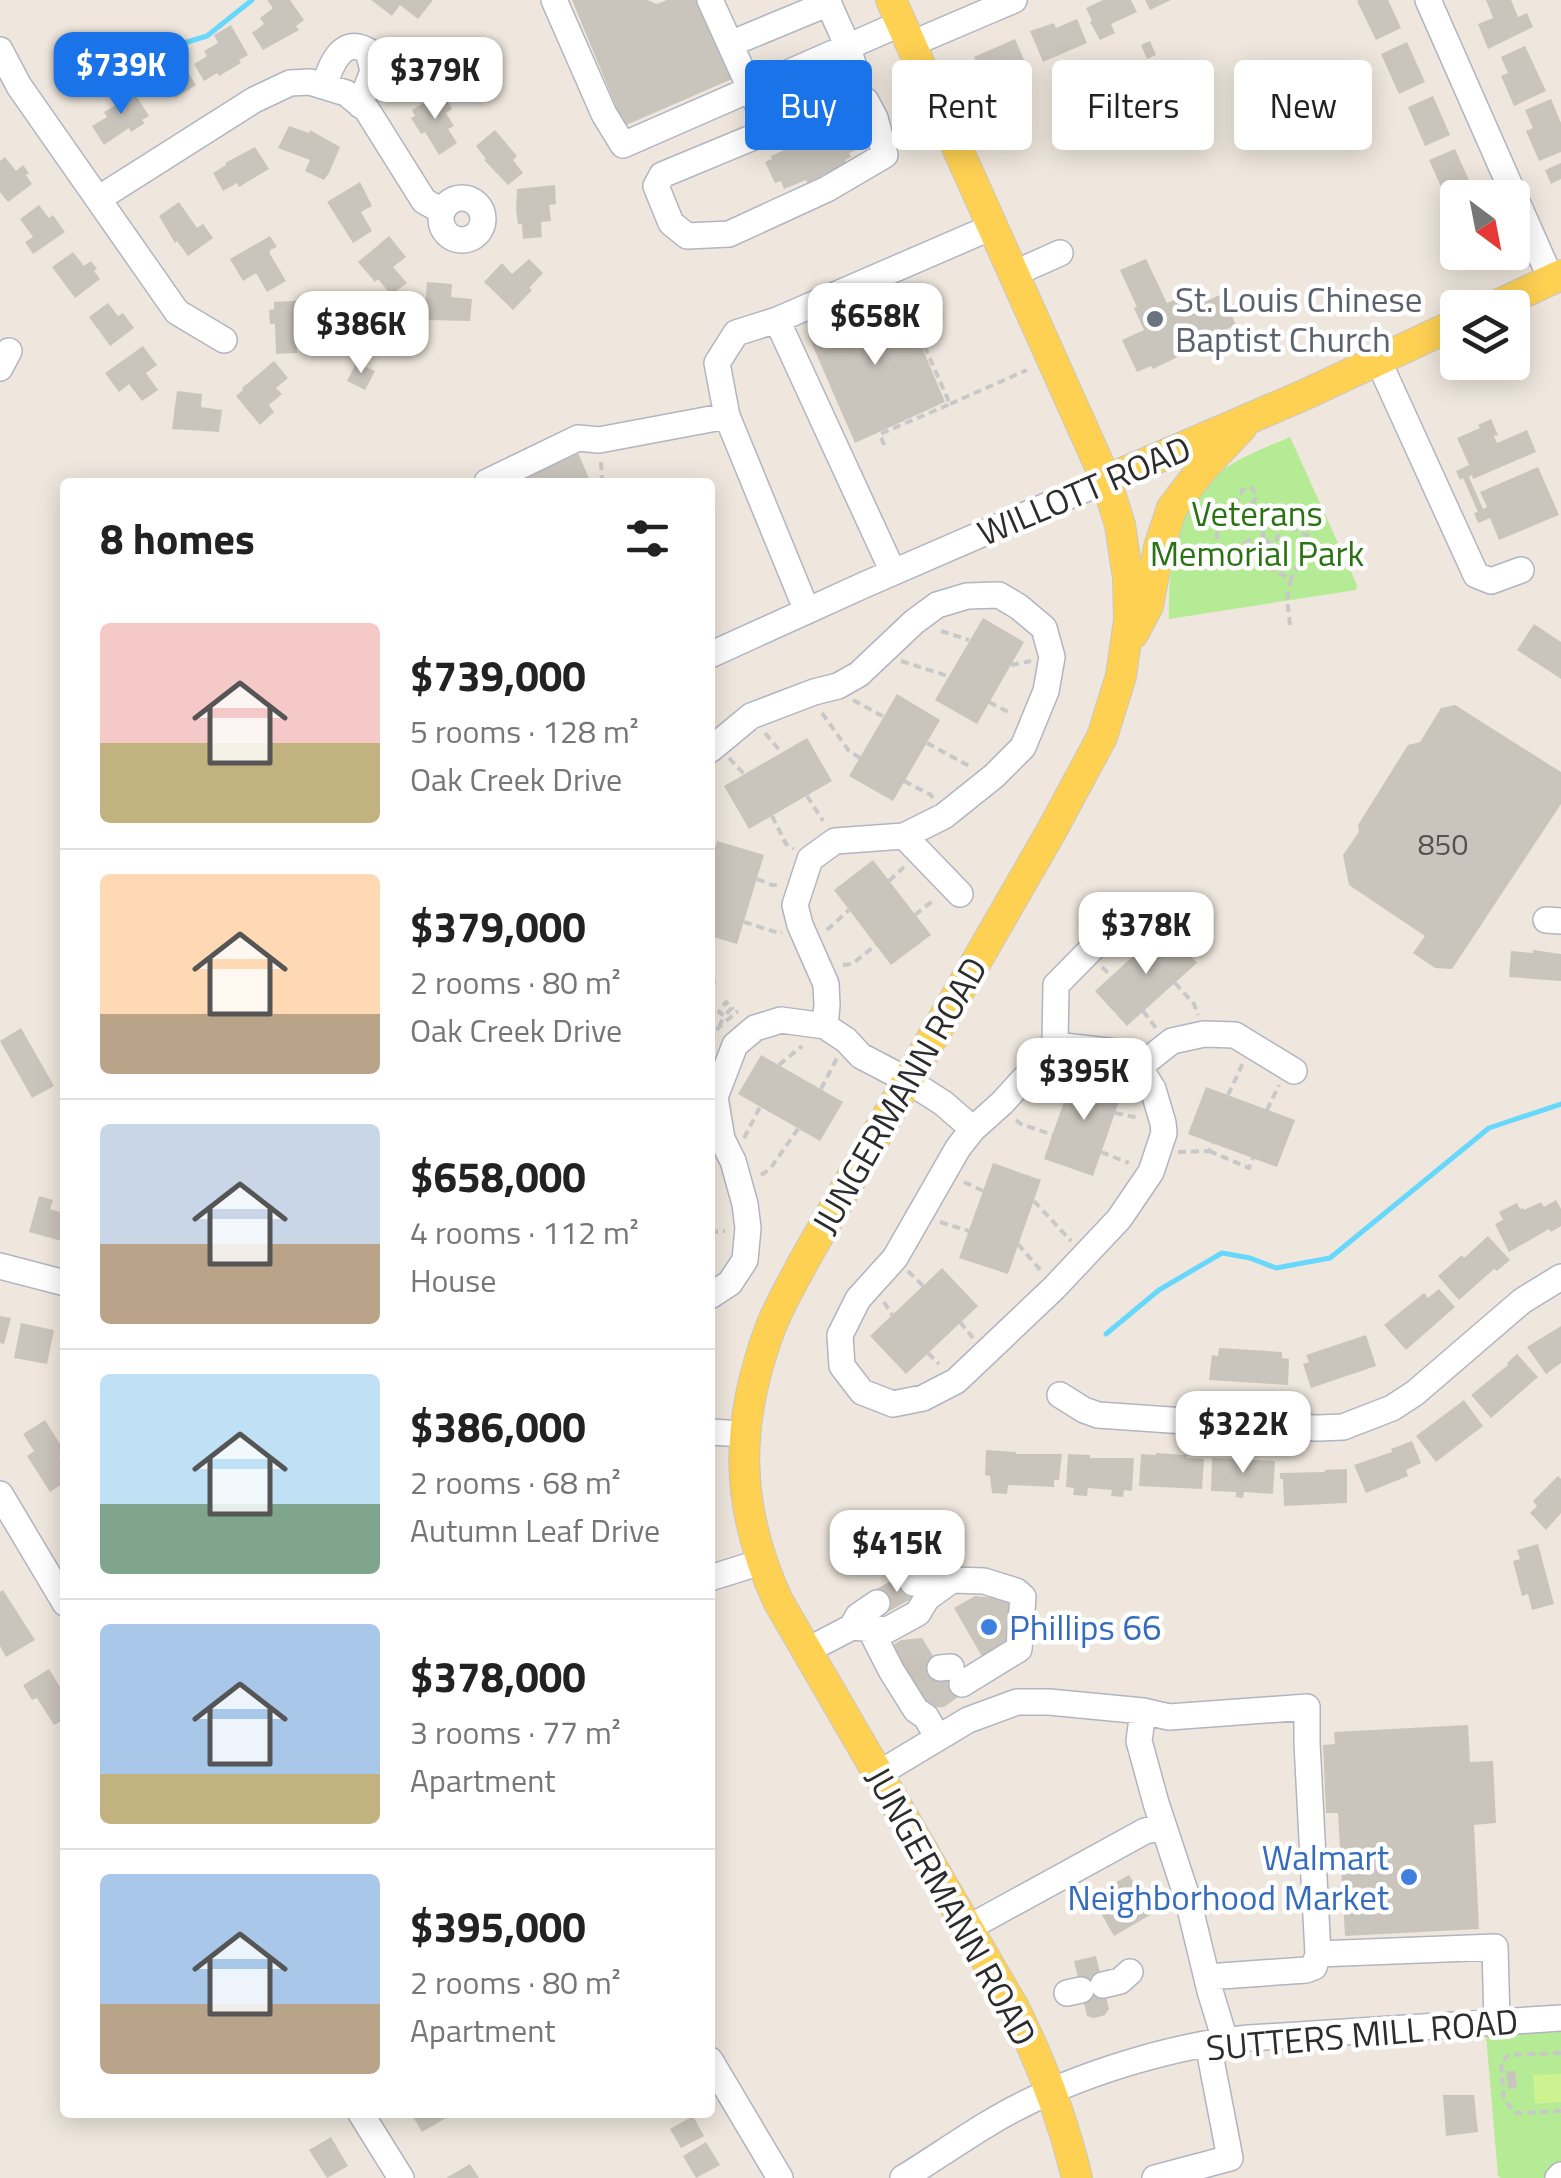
<!DOCTYPE html>
<html lang="en">
<head>
<meta charset="utf-8">
<style>
	body { margin:0; font-family:"Titillium Web",sans-serif; background:#f6f6f6; color:#222; height:100vh; display:flex; flex-direction:column; font-size:38px; white-space:nowrap }
	* { box-sizing:border-box; margin:0 }
	p { font-size:32px; color:#767676 }
	.icon { flex:none; width:55px; height:55px; fill:none; stroke:currentColor; stroke-width:2; stroke-linecap:round; stroke-linejoin:round }
	.map { position:relative; flex:1; overflow:hidden }
	.side { position:absolute; left:60px; top:478px; width:655px; height:1640px; display:flex; flex-direction:column; background:#fff; border-radius:10px; box-shadow:0 5px 25px #0003 }
	.side>* { flex:none }
	.top-card { position:absolute; left:745px; top:60px; width:665px; height:90px; display:flex; gap:20px }
	.needle { width:65px; rotate:148deg }
	.tools { position:absolute; left:1440px; top:180px; display:grid; gap:20px }
	.tools a { display:grid; place-items:center; width:90px; height:90px; border-radius:10px; background:#fff; box-shadow:0 5px 25px #0003; font-size:50px }
	.price { position:absolute; translate:-50% -85px; padding:0 22px; border-radius:20px; background:#fff; color:#222; font-size:32px; line-height:65px; filter:drop-shadow(0 2px 5px #0008) }
	.price::after { content:''; position:absolute; left:50%; top:60px; width:30px; height:22px; margin-left:-15px; background:inherit; clip-path:polygon(0 0,100% 0,50% 100%) }
	.price.current { background:#1a73e8; color:#fff }
	ul { padding:0; list-style:none }
	li { display:flex; align-items:center; gap:30px; height:250px; padding:0 40px }
	li+li { border-top:2px solid #e0e0e0 }
	li span { display:grid; place-items:center; flex:none; width:280px; height:200px; border-radius:10px; color:#555 }
	li>.icon { margin-inline-start:auto }
	span .icon { width:120px; height:120px; fill:#fffc; stroke-width:1 }
	li b { font-size:42px }
	h2 { display:flex; justify-content:space-between; align-items:center; height:120px; padding:0 40px; font-size:42px }
	.tag { padding:0 35px; border-radius:10px; background:#fff; box-shadow:0 5px 25px #0003; font-size:35px; line-height:90px }
	.tag.current { background:#1a73e8; color:#fff }
	.map>svg:first-child { display:block }
	.green { fill:#b5eb95 }
	.pitch { fill:#ccf390 }
	.lines { fill:none; stroke-linecap:round; stroke-linejoin:round }
	.stream { stroke:#67d8fb; stroke-width:5 }
	.building { fill:#cac5bc }
	.minor-tunnel { stroke:#c8c2ba; stroke-width:25; stroke-dasharray:25 12; stroke-linecap:butt }
	.minor-casing { stroke:#b1b5c1; stroke-width:28 }
	.major-casing { stroke:#c8c8c8; stroke-width:32 }
	.path { stroke:#c8c8c8; stroke-width:4; stroke-dasharray:8 5; stroke-linecap:butt }
	.minor { stroke:#fff; stroke-width:25 }
	.major { stroke:#fed153; stroke-width:30 }
	.worship-dot { fill:#6b7280; stroke:#fff; stroke-width:4 }
	.shop-dot { fill:#3f7fe0; stroke:#fff; stroke-width:4 }
	.labels { text-anchor:middle; dominant-baseline:central; stroke-width:9; stroke-linejoin:round; paint-order:stroke }
	.number-label { font-size:30px; fill:#545250 }
	.worship-label { font-size:35px; fill:#5b616d; stroke:#fff; text-anchor:start }
	.street-label { font-size:35px; fill:#2c2c2c; stroke:#fff }
	.park-label { font-size:35px; fill:#2a7213; stroke:#fff }
	.shop-label { font-size:35px; fill:#366cbe; stroke:#fff; text-anchor:start }
</style>
</head>
<body>
<div class="map">
<svg width="1561" height="2178" viewBox="0 0 1561 2178">
	<rect width="100%" height="100%" fill="#efe7dd"/>
	<!-- green -->
	<path class="green" d="M1290,437L1357,585L1356,590L1169,619C1168,561 1175,501 1227,467C1247,454 1269,446 1290,437Z
		M1561,2032V2165L1545,2178H1501L1498,2176L1486,2035Z"/>
	<!-- pitch -->
	<path class="pitch" d="M1561,2074V2102L1535,2104L1533,2075Z"/>
	<g class="lines">
		<!-- stream -->
		<path class="stream" d="M97,52L144,55L207,36L252,0
			M1106,1334L1159,1290L1222,1253L1250,1258L1276,1268L1330,1258L1489,1128L1561,1104"/>
	</g>
	<!-- building -->
	<path class="building" d="M267,0H290L304,20L296,26L299,30L263,50L252,33L264,24L260,18L273,8Z
		M371,0H433L418,19L400,5L392,16Z
		M572,0H647L657,4L667,0H698L732,79L624,126Z
		M1103,0H1131L1137,12L1111,24L1115,33L1100,40L1090,22L1092,21L1086,8Z
		M1145,0H1171L1150,10Z
		M1360,0H1388L1401,28L1376,40L1357,1Z
		M1486,0H1511L1518,17L1527,13L1533,27L1488,49L1478,24L1493,18Z
		M1077,19L1087,43L1043,62L1030,31L1054,23L1056,28Z
		M231,25L248,55L239,60L241,63L219,76L217,73L204,81L194,64L207,56L204,51L218,43L214,35Z
		M417,37L441,39L438,73H433L432,82L412,81L413,71H410L412,51H416Z
		M1015,39L1025,62L984,80L974,57Z
		M1150,41L1156,55L1147,59L1141,45Z
		M1407,42L1425,82L1399,94L1381,54Z
		M1525,46L1546,91L1514,106L1501,76L1508,73L1501,57Z
		M177,55L196,85L175,98L167,86L147,97L137,80Z
		M110,62L117,73L98,85L91,74Z
		M130,86L149,116L142,120L145,123L131,132L129,128L104,145L92,126L107,117L104,112L118,104L113,96Z
		M442,92L452,109L446,113L454,126L448,129L457,143L439,155L425,132L421,134L411,118L415,116L412,110Z
		M1433,96L1450,135L1425,146L1408,107Z
		M1551,99L1561,123V152L1539,161L1526,131L1533,128L1525,110Z
		M289,126L309,133L310,130L340,147L329,173L324,180L305,171L310,160L278,148Z
		M837,126L839,130L845,127L856,150L849,153L851,157L845,160L847,164L807,183L806,180L784,189L781,181L775,183L765,162L772,159L771,156Z
		M495,130L517,156L513,160L523,173L508,185L484,160L486,159L476,146Z
		M255,147L269,169L239,187L237,183L223,191L213,173L226,165L225,163Z
		M1455,149L1473,189L1447,200L1429,160Z
		M5,157L16,171L23,165L29,173L26,175L32,184L8,202L0,192V161Z
		M1561,163V179L1551,184L1545,170Z
		M360,182L372,206L361,212L372,231L353,243L327,202Z
		M555,185L556,204L549,205L551,221L541,222L542,237L523,239L522,224H518L516,210L517,189Z
		M179,202L197,228L203,224L213,238L188,256L177,241L175,243L159,216Z
		M39,205L49,218L53,215L65,232L33,254L25,242L33,237L20,219Z
		M270,236L277,247L270,250V254L286,281L267,292L256,273L243,281L230,259Z
		M389,236L406,257L393,267L407,283L391,295L378,279L375,282L358,262Z
		M73,252L84,266L91,261L97,269L94,271L100,279L75,298L52,267Z
		M529,259L543,273L529,288L532,290L513,310L484,282L502,263L512,274Z
		M1146,259L1167,303L1185,295L1191,308L1222,294L1236,325L1180,351L1182,355L1153,369L1151,366L1137,372L1122,340L1144,330L1134,308L1137,307L1120,270Z
		M427,282L452,284L451,297L472,299L470,321L424,320Z
		M894,297L911,337L916,333L945,402L855,443L808,335L819,329L814,317L833,309L839,321Z
		M309,300L310,320H302V336L296,337L297,353L276,354L275,324H270L269,310L274,309V302Z
		M108,303L118,316L123,313L134,328L110,346L89,317Z
		M143,346L157,365L146,373L158,390L142,401L129,384L119,392L105,373Z
		M274,361L288,378L276,388L282,394L269,405L274,412L260,425L236,396L243,390L242,388Z
		M356,363L375,371L365,390L347,381Z
		M177,391L202,394L201,407L222,410L219,432L172,429Z
		M1491,419L1498,435L1494,436L1497,443L1527,430L1536,452L1473,479L1472,475L1469,477L1483,509L1487,507L1480,492L1538,467L1559,515L1499,540L1490,518L1478,523L1474,513L1478,512L1463,478L1460,480L1456,471L1469,465L1457,438L1480,428L1478,425Z
		M568,429L590,481L513,482L532,473L523,449Z
		M983,618L1024,642L977,724L935,700Z
		M1534,624L1561,642V679L1517,650Z
		M897,694L940,720L893,801L849,776Z
		M1455,705L1561,772V804L1452,969L1435,968L1413,953L1425,936L1349,885L1343,855L1359,832L1358,825L1408,745L1420,742L1441,708Z
		M807,738L832,781L749,829L724,786Z
		M717,841L764,855L737,944L710,936V864Z
		M873,860L931,935L891,965L834,890Z
		M1165,927L1197,963L1127,1026L1095,991Z
		M1533,950L1561,954V981L1509,977L1511,951L1533,953Z
		M21,1028L54,1086L32,1098L0,1041Z
		M761,1055L843,1102L820,1141L738,1094Z
		M1075,1070L1124,1087L1093,1176L1044,1159Z
		M1206,1087L1295,1120L1277,1167L1188,1134Z
		M993,1163L1041,1180L1008,1274L959,1258Z
		M39,1196L53,1200L50,1209L65,1214V1242L29,1232Z
		M1556,1200L1561,1209V1226L1551,1232L1549,1229L1509,1252L1495,1224L1503,1220L1499,1212L1517,1203L1520,1209L1523,1208L1524,1210L1541,1202L1544,1207Z
		M1488,1236L1510,1260L1497,1271L1494,1269L1459,1300L1438,1276L1462,1255L1464,1258Z
		M942,1268L978,1306L906,1374L870,1336Z
		M1439,1289L1455,1307L1406,1350L1384,1325L1424,1293L1428,1298Z
		M0,1316L11,1318L4,1344L0,1343Z
		M21,1323L54,1330L47,1364L14,1358Z
		M1561,1326V1363L1546,1374L1527,1347Z
		M1366,1335L1376,1366L1311,1388L1303,1364L1309,1362L1306,1355Z
		M1219,1348L1282,1352V1358L1289,1359L1288,1385L1209,1380L1212,1355L1218,1356Z
		M1517,1354L1538,1377L1491,1418L1471,1395L1508,1365L1507,1363Z
		M1464,1400L1483,1426L1436,1462L1416,1436Z
		M45,1420L65,1452L59,1458L65,1467V1482L50,1492L27,1456L34,1451L23,1434Z
		M1412,1441L1421,1463L1406,1470L1408,1476L1366,1493L1354,1465L1392,1452L1391,1449Z
		M986,1450L1016,1452V1454H1062L1059,1480H1054V1487L1008,1485L1007,1494L992,1493L990,1476L985,1475Z
		M1156,1453L1187,1455V1458L1204,1459L1202,1489L1139,1486L1141,1454L1156,1455Z
		M1068,1454L1090,1455V1458H1134L1132,1491L1124,1490L1123,1497L1111,1496L1112,1490L1088,1488L1087,1496L1073,1495L1074,1488L1066,1487Z
		M1212,1458L1275,1461L1273,1494L1244,1492L1243,1498L1236,1497V1492L1211,1491Z
		M1347,1469V1503L1284,1506L1283,1479H1280V1473L1325,1472V1470Z
		M1558,1476L1561,1479V1513L1546,1530L1530,1513L1537,1506L1533,1501Z
		M1538,1544L1554,1604L1532,1610L1528,1594L1522,1596L1513,1561L1520,1559L1517,1550Z
		M909,1575L920,1594L884,1614L873,1596Z
		M3,1590L35,1640L6,1657L0,1646V1592Z
		M975,1596L1006,1599L1014,1611L1012,1643L984,1660L954,1608Z
		M922,1638L958,1697L944,1707L924,1708L888,1648L901,1640Z
		M49,1669L65,1695V1719L54,1725L37,1698L32,1700L23,1685Z
		M1468,1725L1470,1762L1493,1761L1496,1823L1474,1825L1479,1929L1345,1936L1338,1813H1326L1323,1745L1335,1744L1334,1732Z
		M1129,1875L1152,1914L1114,1936L1091,1896Z
		M1096,1956L1109,2009L1105,2015L1094,2018L1087,2016L1074,1961Z
		M1506,2071H1515L1517,2088L1508,2089Z
		M1443,2095H1474L1478,2132L1446,2136Z
		M410,2112H443L446,2118L422,2132Z
		M693,2116L704,2136L681,2148L670,2129Z
		M331,2137L348,2166L327,2178L309,2150Z
		M706,2142L720,2165L696,2178L683,2156Z
		M470,2164L479,2178H446Z"/>
	<g class="lines">
		<!-- minor-tunnel -->
		<path class="minor-tunnel" d="M877,1603L913,1583
			M901,1670L940,1668"/>
		<!-- minor casing -->
		<g class="minor-casing">
			<path id="minor" d="M554,0L604,114L623,145L902,23
				M710,0L769,130
				M827,0L848,47L857,77L850,97
				M1428,0L1551,279
				M730,44L829,3
				M911,44L1014,0
				M0,50L19,86L177,312L224,340
				M324,85C331,65 342,35 368,51L373,71L360,105
				M850,97L866,101L875,118L885,155L827,189L729,234L687,236L671,223L656,186L662,175Z
				M441 219a21 21 0 1 1 42 0a21 21 0 1 1-42 0Z
				M98,199L254,100L290,83L310,82L346,93L367,110L424,201L442,211
				M1013,274L1060,253
				M777,320L736,333L717,363L727,416L807,611
				M1378,360L1476,575L1491,581L1521,570
				M0,368L9,351
				M487,482L578,438L599,440L727,416
				M893,572L777,320L992,227
				M710,655L864,585L1106,480
				M710,750L751,716L814,692L838,686L859,674L914,622L937,605L967,596L999,595L1019,607L1044,628L1052,657L1046,691L1023,747L994,776L944,816L904,836L835,841L810,859L795,905L800,925L826,984L827,1005L825,1026
				M904,836L960,894
				M1546,920L1561,921
				M1055,1045L1116,1052L1139,1067L1153,1089L1163,1123L1164,1133L1151,1172L1119,1219L1054,1288L956,1381L923,1398L893,1404L862,1392L842,1366L840,1335L858,1299L895,1258L958,1148L973,1129L1002,1103Z
				M1055,1045L1056,985L1121,919
				M1139,1067L1172,1041L1204,1034L1235,1035L1294,1071
				M0,1266L65,1283
				M710,1296L730,1283L745,1260L748,1228L745,1204L733,1161L722,1139L715,1097L735,1045L755,1028L781,1020L825,1026L846,1040L861,1056L907,1080L943,1103L973,1129
				M1060,1395L1084,1410L1098,1415L1257,1426L1319,1428L1343,1427L1392,1408L1415,1393L1522,1301L1561,1277
				M710,1432L744,1434
				M0,1494L65,1603
				M710,1578L761,1562
				M913,1583C927,1574 936,1576 952,1580
				M852,1627L858,1616L877,1603
				M870,1629L891,1670L916,1710L926,1717L938,1738
				M806,1651L852,1627L887,1630L918,1613L927,1598L952,1580L984,1581L1016,1591L1023,1597L1019,1649L962,1684
				M940,1668L951,1667
				M1143,1711L1139,1741L1156,1803L1188,1900L1210,1991L1225,2040
				M878,1774L968,1720L1017,1702H1049L1143,1711L1169,1717L1307,1707V1743L1318,1954L1314,1967L1306,1970L1207,1977
				M968,1928L1145,1831L1164,1827
				M1318,1954L1495,1947L1497,2022
				M1103,1985L1120,1981L1130,1972
				M1067,1993L1081,1990
				M710,2060L780,2178
				M360,2112L401,2178
				M903,2178C944,2153 984,2123 1028,2102C1090,2071 1180,2044 1249,2038L1561,2018
				M1155,2178L1230,2158L1208,2044
				M1558,2178L1561,2175"/>
		</g>
		<!-- major casing -->
		<g class="major-casing">
			<path id="major" d="M891,0L1106,480L1120,525L1128,578L1129,620L1121,676L1102,737L1052,830L805,1259C793,1282 779,1305 770,1329C734,1426 735,1507 778,1601L1014,2008C1041,2062 1063,2119 1077,2178
				M1491,308L1561,275
				M1106,480L1304,395L1458,323
				M1133,634L1148,606L1159,547L1172,508L1202,469L1241,428"/>
		</g>
		<!-- path -->
		<path class="path" d="M950,404L1027,370
			M884,445L880,434L950,404L901,293L915,287
			M601,462L602,482
			M1263,539V531L1256,527L1252,504L1257,496L1252,488L1242,490C1239,502 1229,507 1223,517C1216,531 1216,545 1214,559L1222,561L1226,553L1250,540L1256,544L1263,539L1274,545
			M1290,625L1287,599L1291,579L1264,566L1284,524L1311,537L1291,579
			M941,631L969,640
			M901,661L948,676
			M1011,665L1031,661
			M853,700L884,717
			M989,702L1012,714
			M822,713L849,751L860,758
			M765,733L781,752
			M927,743L971,767
			M729,758L744,774
			M904,781L931,795L934,800
			M807,796L823,821
			M772,816L786,844L794,849
			M710,862V863
			M757,879L772,885H781
			M889,881L904,867
			M915,915L935,899
			M744,922L779,933L782,932
			M827,930L849,910
			M1132,936L1143,948
			M843,965L852,964L876,945
			M1102,967L1111,976
			M710,980L714,981L710,995
			M1175,983L1194,1004L1198,1015
			M1143,1011L1156,1028
			M719,1027L724,1016L719,1012L726,1002L732,1008L724,1016
			M710,1041L719,1027L738,1011
			M779,1065L802,1046
			M1043,1087L1067,1094
			M821,1089L837,1058
			M1228,1095L1243,1063
			M1267,1110L1279,1085
			M1115,1113L1139,1118
			M1016,1120L1021,1124L1053,1135
			M744,1138L760,1107
			M1209,1151L1249,1168L1253,1158
			M1101,1152L1129,1163
			M1178,1152L1209,1151L1213,1143
			M761,1175L770,1169L798,1129
			M964,1182L983,1191
			M1034,1201L1071,1241
			M940,1222L969,1231
			M710,1232L725,1231
			M1018,1244L1041,1271
			M908,1271L923,1286
			M884,1302L892,1315
			M960,1322L973,1338
			M928,1353L939,1364
			M1561,2053L1508,2055L1501,2063L1504,2099L1515,2113L1561,2111"/>
		<!-- minor -->
		<use href="#minor" class="minor"/>
		<!-- major -->
		<use href="#major" class="major"/>
	</g>
	<!-- markers -->
	<circle class="worship-dot" cx="1155" cy="319" r="10"/>
	<g class="shop-dot">
		<circle cx="989" cy="1627" r="10"/>
		<circle cx="1409" cy="1877" r="10"/>
	</g>
	<g class="labels">
		<!-- number labels -->
		<g class="number-label">
			<text x="1443" y="844">850</text>
		</g>
		<!-- worship labels -->
		<g class="worship-label">
			<text x="1175" y="299">St. Louis Chinese<tspan x="1175" dy="40">Baptist Church</tspan></text>
		</g>
		<!-- street labels -->
		<g class="street-label">
			<text transform="translate(1084 490) rotate(-23)">WILLOTT ROAD</text>
			<text transform="translate(899 1095) rotate(-60)">JUNGERMANN ROAD</text>
			<text transform="translate(952 1906) rotate(61)">JUNGERMANN ROAD</text>
			<text transform="translate(1362 2034) rotate(-5)">SUTTERS MILL ROAD</text>
		</g>
		<!-- park labels -->
		<g class="park-label">
			<text x="1257" y="513">Veterans<tspan x="1257" dy="40">Memorial Park</tspan></text>
		</g>
		<!-- shop labels -->
		<g class="shop-label">
			<text x="1009" y="1627">Phillips 66</text>
			<text x="1389" y="1857" text-anchor="end">Walmart<tspan x="1389" dy="40">Neighborhood Market</tspan></text>
		</g>
	</g>
</svg>
<div class="tools">
<a><svg class="needle" viewBox="-14 -14 28 28"><path d="M0-13l5 13h-10z" fill="#e53935"/><path d="M0 13l5-13h-10z" fill="#767676"/></svg></a>
<a><svg class="icon" aria-label="layers" viewBox="0 0 24 24"><path d="M12 4l9 5-9 5-9-5zM3 14l9 5 9-5"/></svg></a>
</div>
<b class="price current" style="left:121px;top:117px">$739K</b>
<b class="price" style="left:435px;top:122px">$379K</b>
<b class="price" style="left:875px;top:368px">$658K</b>
<b class="price" style="left:361px;top:376px">$386K</b>
<b class="price" style="left:1146px;top:977px">$378K</b>
<b class="price" style="left:1084px;top:1123px">$395K</b>
<b class="price" style="left:1243px;top:1476px">$322K</b>
<b class="price" style="left:897px;top:1595px">$415K</b>
<div class="top-card">
<a class="tag current">Buy</a>
<a class="tag">Rent</a>
<a class="tag">Filters</a>
<a class="tag">New</a>
</div>
<section class="side">
<h2>8 homes<svg class="icon" aria-label="filters" viewBox="0 0 24 24"><path d="M4 7h16M4 17h16"/><circle cx="9" cy="7" r="2"/><circle cx="15" cy="17" r="2"/></svg></h2>
<ul>
<li><span style="background:linear-gradient(#f6c9c9 60%,#c2b280 0)"><svg class="icon" aria-label="home" viewBox="0 0 24 24"><path d="M3 11l9-7 9 7M6 9v11h12V9"/></svg></span><div><b>$739,000</b><p>5 rooms · 128 m²</p><p>Oak Creek Drive</p></div></li>
<li><span style="background:linear-gradient(#ffd9b3 70%,#b9a48a 0)"><svg class="icon" aria-label="home" viewBox="0 0 24 24"><path d="M3 11l9-7 9 7M6 9v11h12V9"/></svg></span><div><b>$379,000</b><p>2 rooms · 80 m²</p><p>Oak Creek Drive</p></div></li>
<li><span style="background:linear-gradient(#c9d6e8 60%,#b9a48a 0)"><svg class="icon" aria-label="home" viewBox="0 0 24 24"><path d="M3 11l9-7 9 7M6 9v11h12V9"/></svg></span><div><b>$658,000</b><p>4 rooms · 112 m²</p><p>House</p></div></li>
<li><span style="background:linear-gradient(#bfe0f5 65%,#7fa58c 0)"><svg class="icon" aria-label="home" viewBox="0 0 24 24"><path d="M3 11l9-7 9 7M6 9v11h12V9"/></svg></span><div><b>$386,000</b><p>2 rooms · 68 m²</p><p>Autumn Leaf Drive</p></div></li>
<li><span style="background:linear-gradient(#a9c7e8 75%,#c2b280 0)"><svg class="icon" aria-label="home" viewBox="0 0 24 24"><path d="M3 11l9-7 9 7M6 9v11h12V9"/></svg></span><div><b>$378,000</b><p>3 rooms · 77 m²</p><p>Apartment</p></div></li>
<li><span style="background:linear-gradient(#a9c7e8 65%,#b9a48a 0)"><svg class="icon" aria-label="home" viewBox="0 0 24 24"><path d="M3 11l9-7 9 7M6 9v11h12V9"/></svg></span><div><b>$395,000</b><p>2 rooms · 80 m²</p><p>Apartment</p></div></li>
</ul>
</section>
</div>
</body>
</html>
